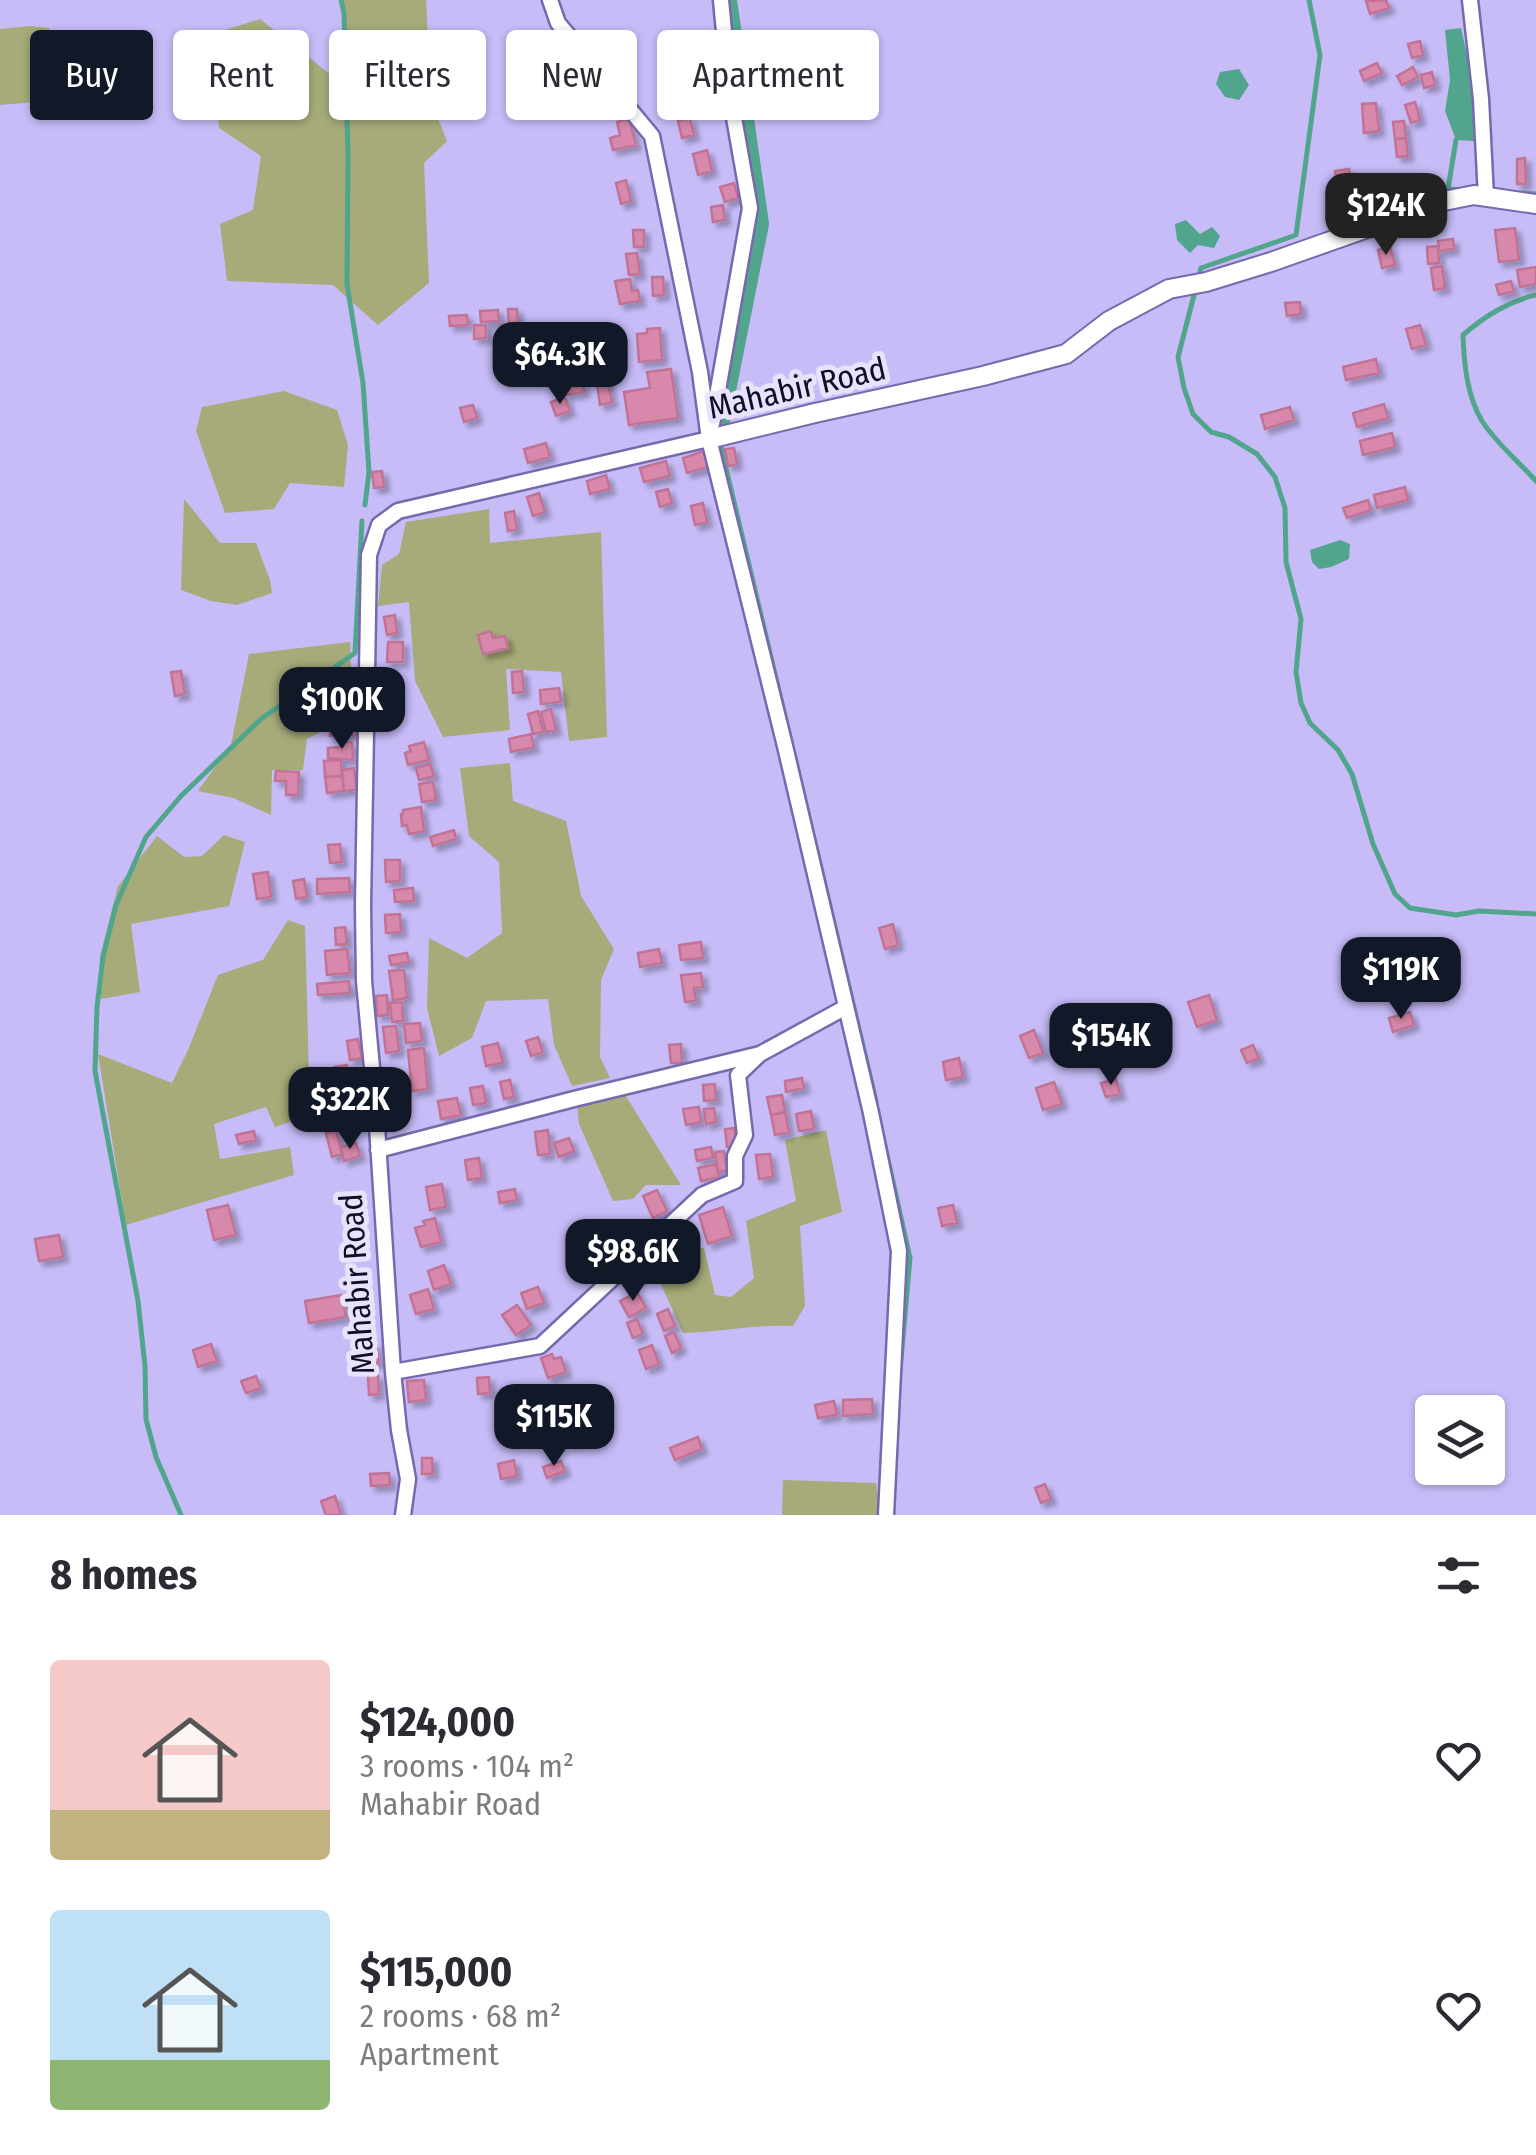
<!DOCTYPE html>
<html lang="en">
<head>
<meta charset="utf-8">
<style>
	body { margin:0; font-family:"Fira Sans Condensed",sans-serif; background:#f7f7f7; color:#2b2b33; height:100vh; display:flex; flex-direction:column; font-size:38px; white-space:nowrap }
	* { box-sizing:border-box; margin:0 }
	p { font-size:32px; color:#7c7c81 }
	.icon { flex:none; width:55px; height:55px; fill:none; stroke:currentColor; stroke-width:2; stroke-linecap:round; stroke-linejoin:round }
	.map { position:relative; height:1515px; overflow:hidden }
	.panel { display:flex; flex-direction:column; background:#fff; flex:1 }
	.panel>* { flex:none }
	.hud { position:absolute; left:30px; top:30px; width:1000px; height:90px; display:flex; gap:20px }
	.controls { position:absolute; left:1415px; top:1395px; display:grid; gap:20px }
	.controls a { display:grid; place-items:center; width:90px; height:90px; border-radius:10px; background:#fff; box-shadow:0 2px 8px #0004; font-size:50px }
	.price { position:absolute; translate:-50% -85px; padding:0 22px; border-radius:20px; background:#111827; color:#fff; font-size:32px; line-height:65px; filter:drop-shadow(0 2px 5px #0008) }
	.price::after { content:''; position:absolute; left:50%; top:60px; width:30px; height:22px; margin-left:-15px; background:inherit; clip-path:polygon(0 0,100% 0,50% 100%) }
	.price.on { background:#222; color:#fff }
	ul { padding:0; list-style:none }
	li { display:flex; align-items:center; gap:30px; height:250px; padding:0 50px }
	li span { display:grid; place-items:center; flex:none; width:280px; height:200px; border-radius:10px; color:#555 }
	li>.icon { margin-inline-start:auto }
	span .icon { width:120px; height:120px; fill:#fffc; stroke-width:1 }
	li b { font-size:42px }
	h2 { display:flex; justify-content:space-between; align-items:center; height:120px; padding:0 50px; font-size:42px }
	.pill { padding:0 35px; border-radius:10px; background:#fff; box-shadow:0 2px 8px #0004; font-size:35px; line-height:90px }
	.pill.on { background:#111827; color:#fff }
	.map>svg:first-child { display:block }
	.green { fill:#a6ab79 }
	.water { fill:#52a58d }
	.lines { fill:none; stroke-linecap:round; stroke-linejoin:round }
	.stream { stroke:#52a58d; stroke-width:5 }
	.canal { stroke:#52a58d; stroke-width:18 }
	.building { fill:#d889ab; stroke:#c07395; stroke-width:2.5; filter:url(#shadow) }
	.minor-casing { stroke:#7769ad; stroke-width:19 }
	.tertiary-casing { stroke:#7769ad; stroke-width:22 }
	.minor { stroke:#fff; stroke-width:14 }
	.tertiary { stroke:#fff; stroke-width:18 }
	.labels { text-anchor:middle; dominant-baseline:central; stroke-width:10; stroke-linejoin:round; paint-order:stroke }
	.street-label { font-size:32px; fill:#130c27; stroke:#e6e3fa }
</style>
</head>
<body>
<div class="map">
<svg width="1536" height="1515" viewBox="0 0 1536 1515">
	<defs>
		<filter id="shadow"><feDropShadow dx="5" dy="5" stdDeviation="2.5" flood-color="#0004"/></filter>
	</defs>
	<rect width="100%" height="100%" fill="#c7bcf8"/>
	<!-- green -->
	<path class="green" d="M341,0H426L431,101L447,141L424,163L429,283L378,325L333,285L227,281L220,224L253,210L261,156L219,128L209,35L260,19L345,86L344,13Z
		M30,26L49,28L64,68L59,100L0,105V29Z
		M284,391L337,410L348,445L344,487L290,483L274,509L225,513L196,431L202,407Z
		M184,499L220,543H256L270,580L272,593L237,605L211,601L181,590Z
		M489,509L490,543L601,532L607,737L569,741L561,672L506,669L510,730L443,737L415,681L409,602L378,606L382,565L399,554L406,522Z
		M350,642L353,715L307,739L303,770H272L271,815L233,798L198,791L231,745L249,654Z
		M510,763L513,801L566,821L581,896L614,949L601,980L600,1057L610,1078L572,1086L554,1045L548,999L486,1001L472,1038L439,1056L427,1008L429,938L467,958L502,933L499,862L469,836L460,768Z
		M224,835L245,842L229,906L131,924L140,992L101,999L100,956L118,886L157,836L184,857L202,856Z
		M288,920L305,926L310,1115L275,1127L266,1107L214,1124L220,1159L290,1147L294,1175L126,1225L98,1054L172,1083L188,1050L218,975L263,960Z
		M624,1093L681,1185H646L633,1199L613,1201L579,1124L577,1103Z
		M826,1130L842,1212L800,1226L805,1306L793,1326C756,1324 720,1332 683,1333L654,1269L683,1248H704L715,1295L731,1297L754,1278L746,1221L796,1201L785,1140Z
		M783,1480L876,1483L880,1515H782Z"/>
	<!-- water -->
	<path class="water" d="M1461,28C1470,66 1476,102 1474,141L1456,140L1445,111L1450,80L1445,30Z
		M1239,69L1249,85L1239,100L1225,97L1216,84L1220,72Z
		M1186,220L1200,234L1212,227L1220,236L1214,248L1198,245L1190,253L1177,240L1175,224Z
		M1340,540L1350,544L1349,559L1331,567L1319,569L1312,562L1310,550Z"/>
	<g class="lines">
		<!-- stream -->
		<path class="stream" d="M341,0L344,13L348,154L347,284L363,383L369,472L365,505
			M1309,0L1320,55L1296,235L1201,268L1178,357L1184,388L1193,414L1211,432L1229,437L1257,454L1275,477L1285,508L1286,562L1301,619L1296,672L1301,703L1310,723L1338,750L1352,774L1373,844L1395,894L1410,908L1456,915L1479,911L1536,914
			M1456,140L1448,189L1465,190
			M1522,193L1536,194
			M1536,295C1507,302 1485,316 1463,335C1464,364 1467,396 1482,421C1496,443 1519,462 1536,481
			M720,443L790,737
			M795,758L876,1101
			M879,1119L910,1258L900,1372
			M181,1515L156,1457L146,1419L145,1366L138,1301L95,1071L97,1007L103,957L116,905L146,837L181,796L261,719L355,653L362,521"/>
		<!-- canal -->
		<path class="canal" d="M720,426L760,224L728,0"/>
	</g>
	<!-- building -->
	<path class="building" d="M1386,0L1389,8L1370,14L1366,1Z
		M1420,41L1423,55L1412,58L1408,44Z
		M1377,63L1382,73L1364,81L1360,71Z
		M1413,67L1418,77L1402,85L1397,76Z
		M1432,72L1435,85L1424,88L1421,75Z
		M1415,102L1420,120L1411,123L1405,105Z
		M1376,103L1379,131L1364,133L1362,104Z
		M690,118L694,135L682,138L678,121Z
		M629,119L636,145L613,150L610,138L620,135L617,122Z
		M1404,121L1406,138L1395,139L1393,122Z
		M1406,138L1408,156L1397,157L1395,139Z
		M707,150L712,171L698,175L693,154Z
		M1525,158L1526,184H1517V159Z
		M1349,169L1355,208L1341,211L1335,171Z
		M626,180L631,201L621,204L616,183Z
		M1381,182L1383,201L1374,202L1372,183Z
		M734,183L738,198L725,202L720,187Z
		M1409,187L1413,196L1397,201L1394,192Z
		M723,205L725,220L713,222L711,207Z
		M1435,213L1439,226L1423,230L1419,218Z
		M1515,228L1519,260L1499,262L1495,230Z
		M633,230H644V247H634Z
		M1453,239L1454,249L1439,251L1438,241Z
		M1438,246L1439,263L1428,264L1427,247Z
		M1390,247L1395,265L1382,268L1378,250Z
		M637,253L640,274L629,275L626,254Z
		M1442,266L1445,288L1434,290L1431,268Z
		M1536,267V284L1520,287L1517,270Z
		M652,277H663L664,295L653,296Z
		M630,279L632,291L638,290L640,301L620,304L615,281Z
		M1511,281L1514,291L1499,295L1496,285Z
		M1300,302L1301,314L1287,316L1285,303Z
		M508,309H517L518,328H509Z
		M498,310L499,321L481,322L480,311Z
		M467,315L468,325L450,326L449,316Z
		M474,325H486V338L474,339Z
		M1420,325L1426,345L1412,349L1406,329Z
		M660,328L662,360L639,362L637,334L647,333V329Z
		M1376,359L1379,373L1346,380L1343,367Z
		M671,369L678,418L629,425L624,392L650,388L647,372Z
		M606,375L612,402L600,405L596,377Z
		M583,383L584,392L566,395L564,386Z
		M565,397L570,411L556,416L551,402Z
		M1384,404L1388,418L1357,427L1353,413Z
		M473,405L477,418L464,422L460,408Z
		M1290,407L1294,420L1265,429L1261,415Z
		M1392,433L1395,447L1363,455L1360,441Z
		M546,443L550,457L528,463L524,449Z
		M734,448L737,464L728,466L725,449Z
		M704,451L708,467L687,473L683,458Z
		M666,461L670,476L644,482L640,468Z
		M382,471L384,487L374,488L372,472Z
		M606,475L610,489L590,494L587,481Z
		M1405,487L1408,500L1377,508L1374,495Z
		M668,489L672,503L660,507L656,492Z
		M539,493L545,512L533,516L527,497Z
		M1368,500L1371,510L1347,518L1343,508Z
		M703,503L707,522L695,525L691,506Z
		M514,511L517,529L508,531L505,513Z
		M395,615L397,633L387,635L384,617Z
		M491,631L493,638L505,636L508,648L483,654L478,635Z
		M388,642H403V662H387Z
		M181,671L185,694L175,696L171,672Z
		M522,671L524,692L513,693L512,672Z
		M559,688L561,702L541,704L540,690Z
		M551,709L556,730L546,732L541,712Z
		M538,711L543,732L533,734L528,714Z
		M356,729L357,735L330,736V730Z
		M531,734L534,747L511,752L509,739Z
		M352,742L353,760L328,758V748L340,747V743Z
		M424,742L429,760L408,765L405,753L411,751L409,746Z
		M341,760L342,776L325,777L324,761Z
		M430,764L434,776L419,780L416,768Z
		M354,768L357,790L344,791L342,770Z
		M276,771L299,772L298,795H286V781H275Z
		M342,776L344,791L327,793L325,777Z
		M433,782L436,800L422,802L419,784Z
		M421,807L424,831L409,834L407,825L402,826L401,814H403V810Z
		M454,830L456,839L433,846L430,837Z
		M340,844L342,862L330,863L328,845Z
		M385,860H400V881L386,882Z
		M268,872L271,897L257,899L253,874Z
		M349,878L350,892L317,894V879Z
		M304,879L307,897L296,899L293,881Z
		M413,888L414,901L395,902L394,890Z
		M400,914L401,932L386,933L385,915Z
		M893,924L898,945L885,949L879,928Z
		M345,927L347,944L336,945L335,928Z
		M701,942L703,958L681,960L679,945Z
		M347,949L350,973L327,975L325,951Z
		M659,949L662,963L640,967L638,953Z
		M1403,952L1410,974L1387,981L1380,959Z
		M407,953L409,962L391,965L389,956Z
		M404,970L407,998L393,1000L389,971Z
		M701,973L703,987L694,988L696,1001L685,1002L681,975Z
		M349,981L350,993L318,995L317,984Z
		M387,995L388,1015L377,1016L376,996Z
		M1209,995L1217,1020L1197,1027L1188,1002Z
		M402,1002L403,1021L392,1022L390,1003Z
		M1410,1012L1414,1025L1393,1032L1389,1018Z
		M420,1023L422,1041L406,1043L404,1024Z
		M396,1026L399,1051L386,1053L383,1027Z
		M1034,1030L1043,1053L1029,1058L1020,1036Z
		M538,1037L543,1052L531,1056L526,1041Z
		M358,1039L362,1058L350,1060L347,1041Z
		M498,1043L503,1063L486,1066L482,1047Z
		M681,1044L682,1063H671L669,1045Z
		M1253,1045L1259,1058L1247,1063L1241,1050Z
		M424,1048L428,1089L412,1091L408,1050Z
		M959,1058L963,1077L946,1080L943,1062Z
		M347,1065L349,1083L336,1085L334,1067Z
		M321,1068L325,1083L315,1086L311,1071Z
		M802,1078L804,1088L786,1092L785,1081Z
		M1116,1079L1120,1094L1106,1097L1101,1083Z
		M510,1080L514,1097L504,1099L500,1082Z
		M1054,1082L1062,1104L1043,1110L1036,1088Z
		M715,1084L716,1100L704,1101L703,1085Z
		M483,1086L486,1103L473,1105L470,1088Z
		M326,1089L331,1104L321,1107L317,1092Z
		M782,1095L785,1112L771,1115L767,1097Z
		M457,1098L461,1115L441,1119L438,1101Z
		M699,1107L701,1122L686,1125L683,1109Z
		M714,1108L716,1122L706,1124L704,1109Z
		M811,1111L814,1129L799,1131L796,1114Z
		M785,1112L789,1132L775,1135L771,1115Z
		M734,1128L737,1146L727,1147L725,1129Z
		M336,1130L342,1154L332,1157L326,1133Z
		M548,1130L550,1154L538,1155L535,1132Z
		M254,1131L256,1140L239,1144L236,1135Z
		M569,1138L574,1151L559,1157L554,1143Z
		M356,1143L360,1156L344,1161L341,1147Z
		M711,1147L713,1158L697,1161L695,1150Z
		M724,1151L727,1170L718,1172L715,1152Z
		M770,1154L773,1177L759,1179L756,1155Z
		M479,1158L482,1178L468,1180L465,1160Z
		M716,1164L719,1177L701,1181L698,1168Z
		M442,1184L446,1207L430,1210L426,1187Z
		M515,1189L517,1200L500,1203L498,1192Z
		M657,1190L667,1211L653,1218L643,1196Z
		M228,1205L236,1235L214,1240L207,1210Z
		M953,1205L957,1223L942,1226L938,1208Z
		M723,1207L732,1236L708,1244L699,1215Z
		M435,1218L441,1242L421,1247L415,1228L425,1225L423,1221Z
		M633,1221L640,1234L630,1240L623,1227Z
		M615,1227L624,1241L601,1255L593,1241Z
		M59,1235L63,1257L39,1261L35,1239Z
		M444,1265L451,1284L434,1290L428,1271Z
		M538,1287L544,1303L527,1309L521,1293Z
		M428,1289L434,1309L416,1314L410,1295Z
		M637,1292L646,1308L629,1317L620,1301Z
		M342,1295L346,1317L309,1323L305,1301Z
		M517,1305L531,1325L516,1335L502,1315Z
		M668,1309L675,1326L664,1331L657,1314Z
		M637,1319L643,1334L633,1338L627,1323Z
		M674,1332L681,1348L672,1353L665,1336Z
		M211,1344L217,1361L198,1367L193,1350Z
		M376,1344L379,1363L360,1365L357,1346Z
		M652,1345L659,1364L646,1369L639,1350Z
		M552,1354L554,1359L561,1357L566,1372L548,1378L541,1358Z
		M378,1375L379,1394L369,1395L368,1376Z
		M256,1376L261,1388L246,1393L241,1381Z
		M489,1377L490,1393L478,1394L477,1378Z
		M424,1380L426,1400L409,1402L407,1381Z
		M872,1399L873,1414L843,1416V1400Z
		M834,1401L837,1415L818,1418L815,1405Z
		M572,1411L581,1438L569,1441L561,1414Z
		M698,1437L702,1449L675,1460L670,1448Z
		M422,1458H432L433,1474H422Z
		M514,1460L517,1476L501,1479L498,1464Z
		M561,1461L565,1471L547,1478L543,1467Z
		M389,1473L390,1485L371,1486L370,1474Z
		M1045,1484L1051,1499L1041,1503L1035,1488Z
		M335,1496L341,1515H326L321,1501Z"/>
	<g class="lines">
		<!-- minor casing -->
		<g class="minor-casing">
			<path id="minor" d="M550,0L558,23L652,136L700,372L709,439L785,746L871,1113L899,1251L886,1515
				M1470,0L1481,99L1486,197
				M712,424L750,208L730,95L721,0
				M378,1150L574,1099L760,1054L846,1007
				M393,1372L540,1346L702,1195L735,1181V1156L745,1135L738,1075L760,1054
				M403,1515L408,1479L399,1430L393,1372L376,1111L364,981L363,906L369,555L379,525L398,511L709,439"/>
		</g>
		<!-- tertiary casing -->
		<g class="tertiary-casing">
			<path id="tertiary" d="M709,439L815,413L983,376L1066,354L1109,321L1169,289L1206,282L1271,262L1444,201L1474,195L1536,204"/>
		</g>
		<!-- minor -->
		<use href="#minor" class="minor"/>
		<!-- tertiary -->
		<use href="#tertiary" class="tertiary"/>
	</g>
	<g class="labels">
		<!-- street labels -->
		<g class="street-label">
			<text transform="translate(797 388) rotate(-13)">Mahabir Road</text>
			<text transform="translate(357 1284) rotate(-94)">Mahabir Road</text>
		</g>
	</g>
</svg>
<div class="controls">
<a><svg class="icon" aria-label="layers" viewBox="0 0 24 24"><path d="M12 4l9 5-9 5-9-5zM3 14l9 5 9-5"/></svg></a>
</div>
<b class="price on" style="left:1386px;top:258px">$124K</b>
<b class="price" style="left:560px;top:407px">$64.3K</b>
<b class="price" style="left:342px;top:752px">$100K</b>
<b class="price" style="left:1401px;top:1022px">$119K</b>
<b class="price" style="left:1111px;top:1088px">$154K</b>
<b class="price" style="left:350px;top:1152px">$322K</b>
<b class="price" style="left:633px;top:1304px">$98.6K</b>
<b class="price" style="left:554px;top:1469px">$115K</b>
<div class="hud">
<a class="pill on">Buy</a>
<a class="pill">Rent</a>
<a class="pill">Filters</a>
<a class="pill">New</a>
<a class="pill">Apartment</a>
</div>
</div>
<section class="panel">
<h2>8 homes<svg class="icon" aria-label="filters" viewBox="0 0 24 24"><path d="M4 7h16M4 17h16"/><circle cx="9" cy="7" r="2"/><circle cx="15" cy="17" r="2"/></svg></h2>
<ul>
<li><span style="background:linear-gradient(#f6c9c9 75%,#c2b280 0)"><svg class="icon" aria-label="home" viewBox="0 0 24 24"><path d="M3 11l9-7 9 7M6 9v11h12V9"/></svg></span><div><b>$124,000</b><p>3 rooms · 104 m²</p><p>Mahabir Road</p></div><svg class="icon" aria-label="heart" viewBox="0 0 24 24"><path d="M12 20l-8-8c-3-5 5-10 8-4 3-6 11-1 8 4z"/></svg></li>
<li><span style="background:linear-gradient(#bfe0f5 75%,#8fb573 0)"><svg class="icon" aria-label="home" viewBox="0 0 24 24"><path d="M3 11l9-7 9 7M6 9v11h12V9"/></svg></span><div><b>$115,000</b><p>2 rooms · 68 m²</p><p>Apartment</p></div><svg class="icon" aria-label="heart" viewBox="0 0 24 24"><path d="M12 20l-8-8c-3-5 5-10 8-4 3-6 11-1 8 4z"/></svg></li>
</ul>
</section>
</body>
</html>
